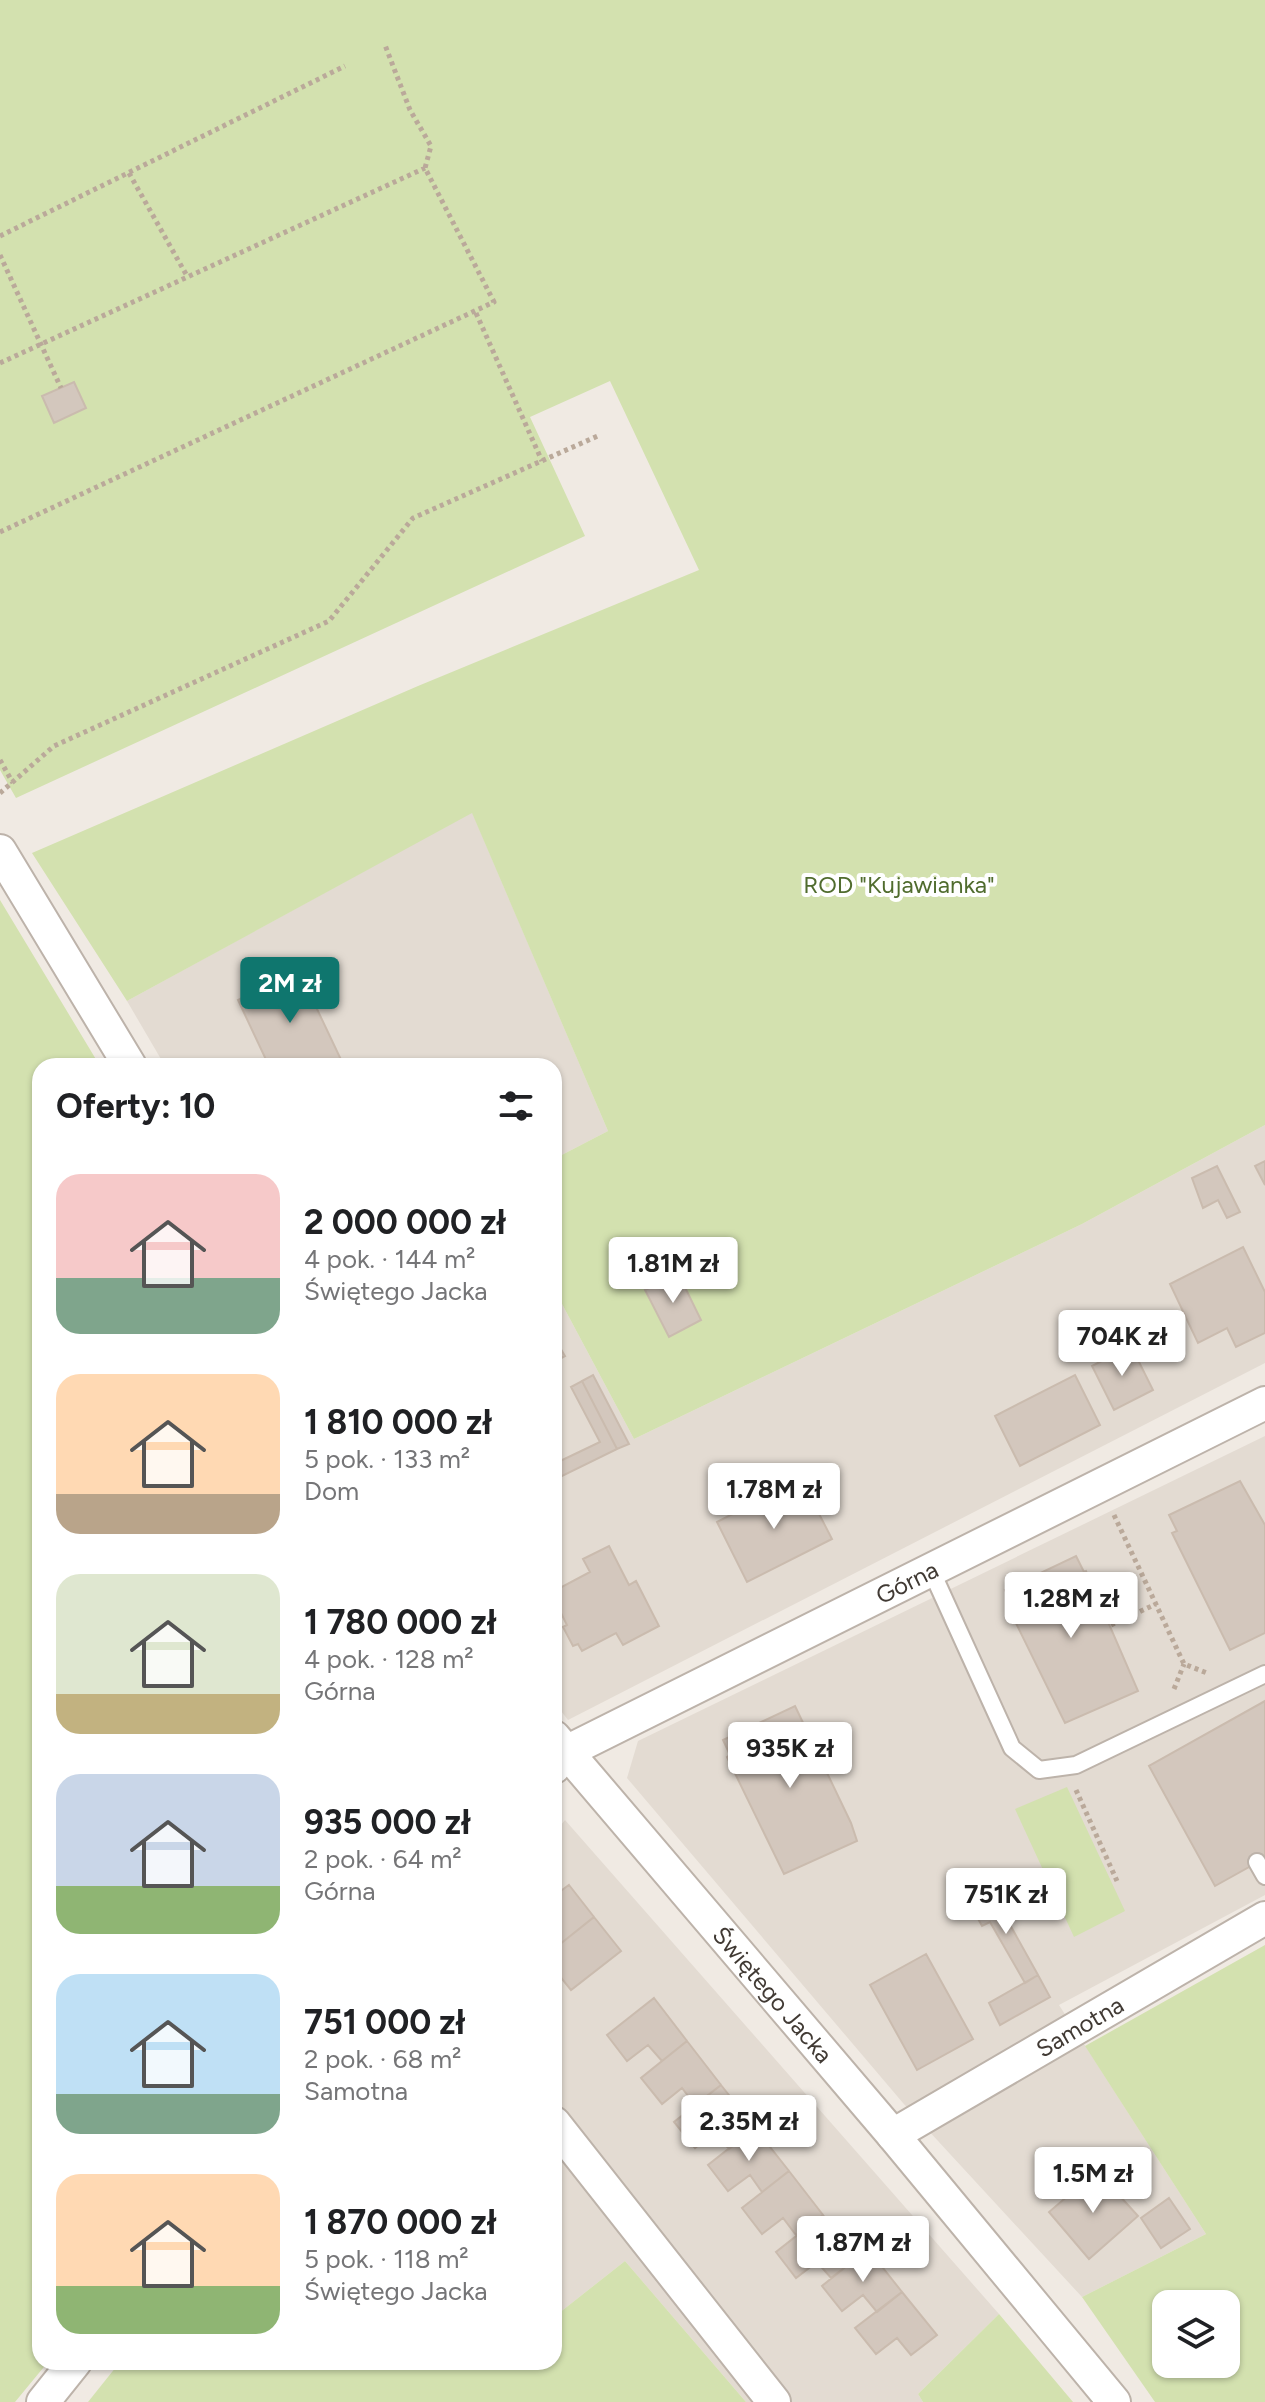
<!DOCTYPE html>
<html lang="pl">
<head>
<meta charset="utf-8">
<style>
	body { margin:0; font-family:Figtree,sans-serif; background:#f2f2f2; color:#202124; height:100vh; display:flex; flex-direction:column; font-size:30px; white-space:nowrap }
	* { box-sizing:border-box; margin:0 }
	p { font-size:26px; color:#757577 }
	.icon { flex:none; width:44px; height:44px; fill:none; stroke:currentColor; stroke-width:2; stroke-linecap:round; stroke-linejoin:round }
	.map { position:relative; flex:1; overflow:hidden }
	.sheet { position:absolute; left:32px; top:1058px; width:530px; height:1312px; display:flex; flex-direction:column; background:#fff; border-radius:24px; box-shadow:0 2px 6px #0004 }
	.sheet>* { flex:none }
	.tools { position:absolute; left:1152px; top:2290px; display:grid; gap:16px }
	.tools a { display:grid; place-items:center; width:88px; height:88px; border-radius:16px; background:#fff; box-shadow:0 2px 6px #0004; font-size:40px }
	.price { position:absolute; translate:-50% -68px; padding:0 18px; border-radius:8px; background:#fff; color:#222; font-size:26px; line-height:52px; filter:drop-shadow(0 2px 4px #0008) }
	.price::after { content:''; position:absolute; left:50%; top:48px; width:24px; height:18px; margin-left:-12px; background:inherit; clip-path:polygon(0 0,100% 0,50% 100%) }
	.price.current { background:#0f766e; color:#fff }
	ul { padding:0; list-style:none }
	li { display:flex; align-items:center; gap:24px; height:200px; padding:0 24px }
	li span { display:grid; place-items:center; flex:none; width:224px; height:160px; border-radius:24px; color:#555 }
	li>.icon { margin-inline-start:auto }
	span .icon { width:96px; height:96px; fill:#fffc; stroke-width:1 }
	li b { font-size:34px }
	h2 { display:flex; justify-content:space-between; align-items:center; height:96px; padding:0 24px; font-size:34px }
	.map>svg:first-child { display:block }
	.residential { fill:#e3dbd2 }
	.green { fill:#d3e1af; fill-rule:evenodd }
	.building { fill:#d3c7bd; stroke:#cabbae; stroke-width:2 }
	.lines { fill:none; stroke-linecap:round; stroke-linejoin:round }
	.lane-casing { stroke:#bdb3aa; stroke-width:20 }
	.street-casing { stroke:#bdb3aa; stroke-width:36 }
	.path { stroke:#baa99a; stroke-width:5; stroke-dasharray:4 4; stroke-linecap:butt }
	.lane { stroke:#fff; stroke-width:16 }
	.street { stroke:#fff; stroke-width:32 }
	.labels { text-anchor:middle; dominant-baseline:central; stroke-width:8; stroke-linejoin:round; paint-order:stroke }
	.park-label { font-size:24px; fill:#506c2e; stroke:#fff }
	.street-label { font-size:24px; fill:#413a34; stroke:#fff }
</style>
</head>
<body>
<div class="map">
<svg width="1265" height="2402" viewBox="0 0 1265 2402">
	<rect width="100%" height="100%" fill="#f0eae3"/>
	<!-- residential -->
	<path class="residential" d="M472,812L608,1131L554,1159V1066H165L127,1001Z
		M1265,1125V1363L568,1720L554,1702V1289L634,1439L1082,1224Z
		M1265,1436V1895L1059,2005L1206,2234L1082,2297L903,2103L627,1778L638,1741Z
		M565,1820L999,2314L918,2394L923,2402H746L625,2261L554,2317V1834Z"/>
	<!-- green -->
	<path class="green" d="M0,0H1265V1125L1082,1224L634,1439L554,1289V1159L608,1131L472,813L127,1001L32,853L418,686L699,570L610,381L530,417L585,536L16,798L0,770Z
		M0,900L100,1066H40V2362H48L15,2402H0Z
		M1067,1787L1125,1911L1074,1937L1015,1809Z
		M1265,1945V2402H1155L1082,2297L1206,2234L1085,2046ZM1166,2304H1226V2364H1166Z
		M625,2261L746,2402H88L120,2362H483L488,2369L497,2362H554V2317Z
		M999,2314L1073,2402H923L918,2394Z"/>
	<!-- building -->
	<path class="building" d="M74,382L86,408L54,423L42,396Z
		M299,971L344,1066H269L238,1000Z
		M1265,1161V1185L1255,1166Z
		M1217,1166L1240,1212L1227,1218L1218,1200L1203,1208L1192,1178Z
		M1243,1247L1265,1292V1333L1236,1347L1227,1328L1198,1343L1170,1284Z
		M678,1273L701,1320L669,1337L645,1290Z
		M555,1339L565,1356L554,1362V1340Z
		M1131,1346L1153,1390L1114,1410L1092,1366Z
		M593,1375L629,1444L617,1449L582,1381Z
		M1075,1375L1100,1425L1020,1466L995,1416Z
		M582,1381L617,1449L554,1480V1464L600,1442L571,1387Z
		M801,1479L832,1539L747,1582L717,1522Z
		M1240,1481L1265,1525V1633L1230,1650L1172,1533L1177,1531L1169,1515Z
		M609,1546L629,1585L636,1581L659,1626L623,1645L616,1633L582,1651L578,1644L573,1646L563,1627L567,1625L554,1599V1591L590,1572L583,1559Z
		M1076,1556L1084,1572L1086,1571L1138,1691L1065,1723L1008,1607L1012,1605L1005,1590Z
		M1265,1701V1858L1215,1886L1149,1766Z
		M795,1706L851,1823L857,1841L784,1874L727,1757L730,1755L723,1740Z
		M569,1885L594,1917L554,1949V1896Z
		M994,1896L1038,1975L1025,1983L990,1922L982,1926L972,1908Z
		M594,1917L621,1951L571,1990L554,1969V1949Z
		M926,1954L973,2039L917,2070L870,1985Z
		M1038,1975L1050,1997L1000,2025L989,2003Z
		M654,1998L687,2041L662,2061L648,2045L627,2061L607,2035Z
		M687,2041L721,2085L695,2105L682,2088L662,2104L641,2078Z
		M721,2085L755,2128L729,2149L715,2132L695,2148L674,2122Z
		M755,2128L789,2171L762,2192L750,2175L728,2191L708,2165Z
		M789,2171L823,2215L796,2235L783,2218L762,2234L742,2208Z
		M1097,2171L1138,2216L1089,2259L1049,2212Z
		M1169,2198L1190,2229L1161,2248L1141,2218Z
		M823,2215L857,2258L831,2278L817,2262L796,2278L776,2252Z
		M868,2249L902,2292L877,2312L863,2295L842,2311L822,2286Z
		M902,2292L937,2335L911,2355L897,2338L876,2354L855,2328Z"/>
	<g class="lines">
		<!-- lane casing -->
		<g class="lane-casing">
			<path id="lane" d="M931,1570L1012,1748L1039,1770L1076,1765L1265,1674
				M1257,1862L1265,1876"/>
		</g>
		<!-- street casing -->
		<g class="street-casing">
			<g id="street">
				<path d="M0,851L130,1066"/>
				<path id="s1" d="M554,1737L893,2135L1114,2402"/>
				<path id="s2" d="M554,1767L566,1752L1265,1403"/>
				<path d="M554,2123L774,2402"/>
				<path id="s3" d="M893,2135L1265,1918"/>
				<path d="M43,2402L75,2362"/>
			</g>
		</g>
		<!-- path -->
		<path class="path" d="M129,173L187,276
			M0,236L345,66
			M0,255L61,388
			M476,313L542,461
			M0,363L425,168
			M0,532L494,302L425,168L431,146L410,110L385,45
			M0,760L13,783
			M0,793L54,746L329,621L413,518L600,435
			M1114,1515L1184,1664L1207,1673
			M1111,1625L1156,1604
			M1174,1689L1184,1664
			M1076,1790L1117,1881"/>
		<!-- lane -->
		<use href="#lane" class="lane"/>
		<!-- street -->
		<use href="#street" class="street"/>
	</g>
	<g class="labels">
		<!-- park labels -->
		<g class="park-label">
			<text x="899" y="884">ROD "Kujawianka"</text>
		</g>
		<!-- street labels -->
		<g class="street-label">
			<text stroke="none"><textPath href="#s2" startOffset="400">Górna</textPath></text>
			<text stroke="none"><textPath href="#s1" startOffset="338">Świętego Jacka</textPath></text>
			<text stroke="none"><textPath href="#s3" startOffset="216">Samotna</textPath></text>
		</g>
	</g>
</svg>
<div class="tools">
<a><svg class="icon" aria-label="layers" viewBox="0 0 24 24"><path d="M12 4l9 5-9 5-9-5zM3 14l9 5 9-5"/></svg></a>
</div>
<b class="price current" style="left:290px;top:1025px">2M zł</b>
<b class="price" style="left:673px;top:1305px">1.81M zł</b>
<b class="price" style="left:1122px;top:1378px">704K zł</b>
<b class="price" style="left:774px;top:1531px">1.78M zł</b>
<b class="price" style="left:1071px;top:1640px">1.28M zł</b>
<b class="price" style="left:790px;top:1790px">935K zł</b>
<b class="price" style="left:1006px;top:1936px">751K zł</b>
<b class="price" style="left:749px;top:2163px">2.35M zł</b>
<b class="price" style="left:1093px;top:2215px">1.5M zł</b>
<b class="price" style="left:863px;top:2284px">1.87M zł</b>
<section class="sheet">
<h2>Oferty: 10<svg class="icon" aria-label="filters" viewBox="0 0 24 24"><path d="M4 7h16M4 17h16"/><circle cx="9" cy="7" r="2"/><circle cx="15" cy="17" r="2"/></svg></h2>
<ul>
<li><span style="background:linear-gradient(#f6c9c9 65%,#7fa58c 0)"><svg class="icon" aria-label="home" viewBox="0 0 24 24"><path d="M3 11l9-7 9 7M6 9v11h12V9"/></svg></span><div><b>2 000 000 zł</b><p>4 pok. · 144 m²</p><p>Świętego Jacka</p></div></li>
<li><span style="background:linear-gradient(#ffd9b3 75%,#b9a48a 0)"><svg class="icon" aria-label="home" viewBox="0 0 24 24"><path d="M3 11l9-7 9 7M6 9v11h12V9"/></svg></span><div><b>1 810 000 zł</b><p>5 pok. · 133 m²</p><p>Dom</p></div></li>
<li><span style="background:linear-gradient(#dfe7d0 75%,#c2b280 0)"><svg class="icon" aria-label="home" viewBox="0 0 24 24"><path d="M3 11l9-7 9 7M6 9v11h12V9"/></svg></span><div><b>1 780 000 zł</b><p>4 pok. · 128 m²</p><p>Górna</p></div></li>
<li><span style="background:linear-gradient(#c9d6e8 70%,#8fb573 0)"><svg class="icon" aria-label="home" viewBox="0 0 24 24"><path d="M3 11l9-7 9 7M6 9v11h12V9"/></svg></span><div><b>935 000 zł</b><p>2 pok. · 64 m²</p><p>Górna</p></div></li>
<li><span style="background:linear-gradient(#bfe0f5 75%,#7fa58c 0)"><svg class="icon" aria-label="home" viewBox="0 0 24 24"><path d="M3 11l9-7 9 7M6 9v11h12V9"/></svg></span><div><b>751 000 zł</b><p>2 pok. · 68 m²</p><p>Samotna</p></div></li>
<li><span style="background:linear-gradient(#ffd9b3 70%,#8fb573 0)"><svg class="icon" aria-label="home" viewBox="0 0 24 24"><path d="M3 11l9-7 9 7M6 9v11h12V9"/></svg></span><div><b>1 870 000 zł</b><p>5 pok. · 118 m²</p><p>Świętego Jacka</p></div></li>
</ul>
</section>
</div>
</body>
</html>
